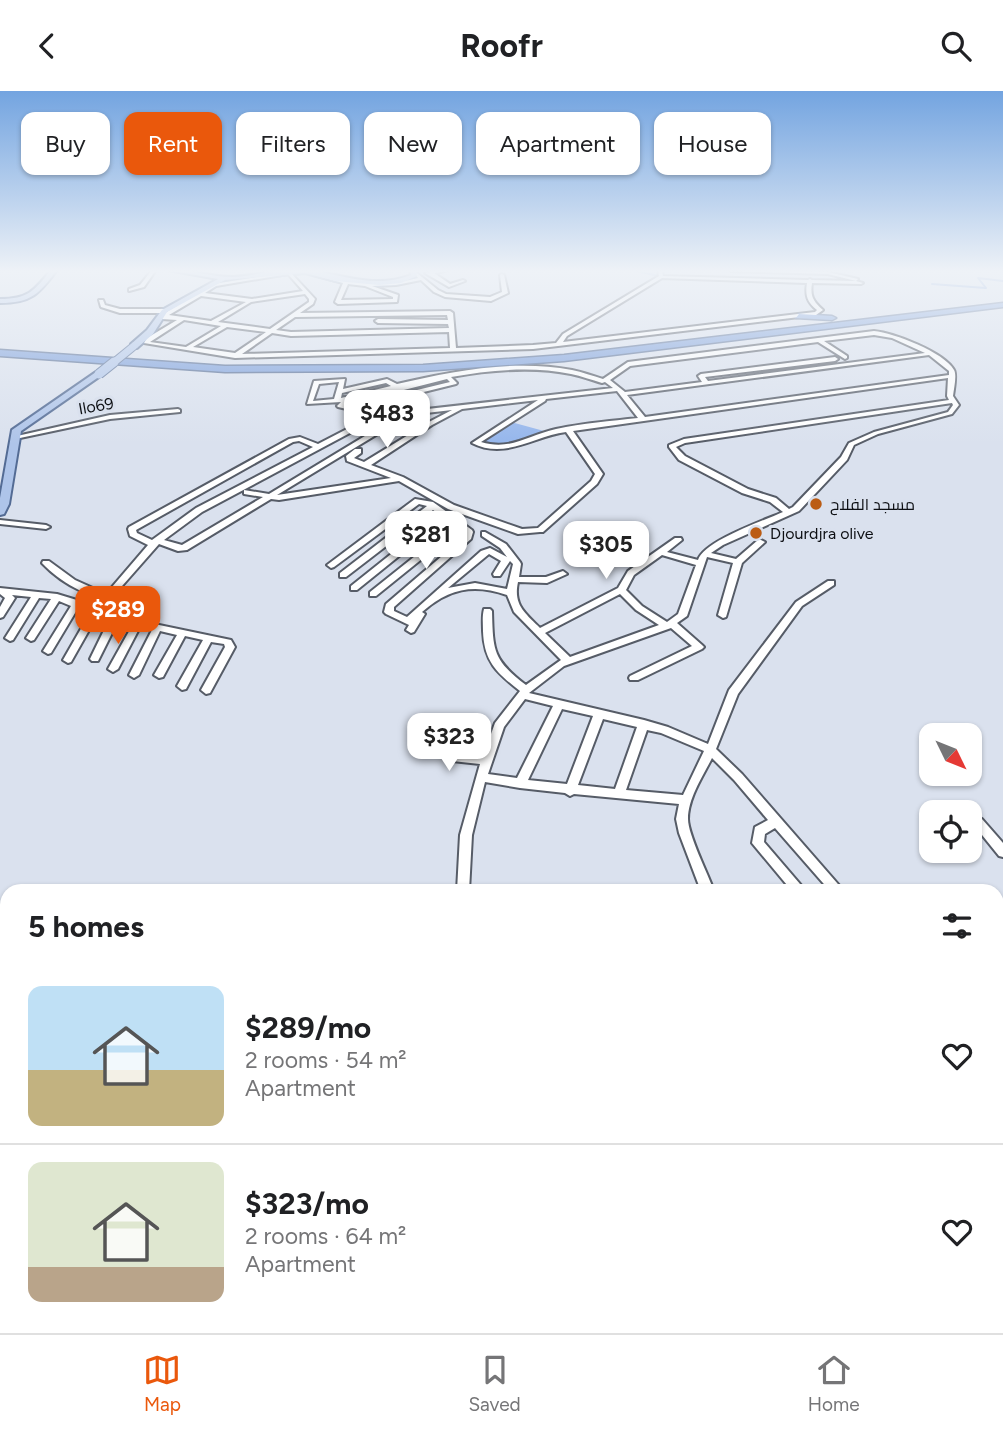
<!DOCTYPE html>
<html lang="en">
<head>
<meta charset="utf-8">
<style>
	body { margin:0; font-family:Figtree,Cairo,sans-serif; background:#f6f6f6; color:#202124; height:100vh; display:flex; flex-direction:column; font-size:26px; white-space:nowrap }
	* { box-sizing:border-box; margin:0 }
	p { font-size:23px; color:#757577 }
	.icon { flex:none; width:38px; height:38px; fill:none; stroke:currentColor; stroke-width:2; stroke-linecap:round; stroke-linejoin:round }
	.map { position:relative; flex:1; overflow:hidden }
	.panel { position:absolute; left:0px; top:793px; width:1004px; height:450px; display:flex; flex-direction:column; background:#fff; border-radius:21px 21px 0 0; box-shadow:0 2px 5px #0004 }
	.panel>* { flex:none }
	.top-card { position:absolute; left:21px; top:21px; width:962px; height:63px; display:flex; gap:14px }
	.needle { width:46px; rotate:133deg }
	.tools { position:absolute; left:919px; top:632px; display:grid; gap:14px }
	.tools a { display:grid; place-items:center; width:63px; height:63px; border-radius:14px; background:#fff; box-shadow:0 2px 5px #0004; font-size:35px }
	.price { position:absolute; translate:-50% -60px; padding:0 16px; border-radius:14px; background:#fff; color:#222; font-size:23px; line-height:46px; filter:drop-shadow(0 2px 4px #0008) }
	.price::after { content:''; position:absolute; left:50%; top:42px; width:21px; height:16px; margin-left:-10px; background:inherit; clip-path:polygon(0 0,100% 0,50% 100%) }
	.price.current { background:#ea580c; color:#fff }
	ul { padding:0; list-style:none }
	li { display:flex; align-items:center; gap:21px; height:175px; padding:0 28px }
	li+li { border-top:2px solid #e0e0e0 }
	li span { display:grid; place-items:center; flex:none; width:196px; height:140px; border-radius:14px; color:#555 }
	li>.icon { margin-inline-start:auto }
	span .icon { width:84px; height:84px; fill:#fffc; stroke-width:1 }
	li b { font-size:30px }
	h2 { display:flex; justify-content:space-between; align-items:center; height:84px; padding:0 28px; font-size:30px }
	.tag { padding:0 24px; border-radius:14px; background:#fff; box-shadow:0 2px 5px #0004; font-size:24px; line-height:63px }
	.tag.current { background:#ea580c; color:#fff }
	header { display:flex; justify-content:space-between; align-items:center; height:91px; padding:0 28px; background:#fff; font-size:32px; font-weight:700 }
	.menu { display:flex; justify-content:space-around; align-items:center; height:98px; border-top:2px solid #e0e0e0; background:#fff; font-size:19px; color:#757577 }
	.menu a { display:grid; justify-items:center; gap:4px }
	.menu .current { color:#ea580c }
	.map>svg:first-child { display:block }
	.green { fill:#95b6ec }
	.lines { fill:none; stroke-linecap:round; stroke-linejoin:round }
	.stream { stroke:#648dd5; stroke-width:2 }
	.minor-casing { stroke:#565c67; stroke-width:4 }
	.major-casing { stroke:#536b94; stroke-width:4 }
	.highway-casing { stroke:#536b94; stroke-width:3 }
	.minor { fill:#fff; fill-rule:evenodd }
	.major { fill:#aec4e9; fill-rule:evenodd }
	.highway { fill:#789cda; fill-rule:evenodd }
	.major-bridge-far1-casing { stroke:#536b94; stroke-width:9; stroke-linecap:butt }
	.major-bridge-casing { stroke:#536b94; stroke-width:11; stroke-linecap:butt }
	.major-bridge-far1 { stroke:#aec4e9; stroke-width:7 }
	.major-bridge { stroke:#aec4e9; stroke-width:9 }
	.poi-dot { fill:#bb5c14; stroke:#dae1ee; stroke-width:2.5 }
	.labels { text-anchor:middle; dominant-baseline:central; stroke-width:6; stroke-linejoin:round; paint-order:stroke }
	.far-street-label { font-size:16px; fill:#0d0f13; stroke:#dae1ee }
	.far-poi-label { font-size:16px; fill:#0d0f13; stroke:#dae1ee; text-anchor:start }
</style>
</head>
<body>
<header><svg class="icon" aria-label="back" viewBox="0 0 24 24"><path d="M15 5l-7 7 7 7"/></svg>Roofr<svg class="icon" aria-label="search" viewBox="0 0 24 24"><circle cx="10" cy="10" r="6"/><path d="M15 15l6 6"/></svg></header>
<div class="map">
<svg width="1003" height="1242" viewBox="0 0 1003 1242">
	<rect width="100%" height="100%" fill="#dae1ee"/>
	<!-- green -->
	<path class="green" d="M511,331L544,340C530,350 499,361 483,350Z"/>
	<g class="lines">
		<!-- stream -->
		<path class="stream" d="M632,179L659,185
			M932,193L986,197L978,187L1003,190"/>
		<!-- minor casing -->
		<g class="minor-casing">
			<path id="minor" d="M152,179H156L144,196L129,200V198L140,194Z
				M439,179H450L434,182L450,193L463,189L465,190L449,196L425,182Z
				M658,179H662L663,185L808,189L810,188L812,189L856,190L828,183L731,180L729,179L828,181L858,188L856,190L863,192L861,193L812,192C810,205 813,210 823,219L816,224L533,258L235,267L144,252L147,247L177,229L162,228L160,225L213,193L290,181L315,208L313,213L300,222L450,220L453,222L456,257L533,254L556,252L563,243L659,185ZM288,183L303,200L252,208L205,202L216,195ZM662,187L807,192C805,204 807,211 817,219L815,221L563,251L567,245ZM305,203L309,208V211L270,238L218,231L251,211ZM201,205L246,211L211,230L169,224ZM447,224L448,229L378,228L375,230L378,232L448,233L449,237L291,241L276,239L295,226ZM184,229L221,235L186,256L150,251ZM227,236L266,241L235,262L193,256ZM449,241L450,257L242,263L272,242L291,245Z
				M417,182L438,199L446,203L490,206L502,201L500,184L502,183L504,184L508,202L491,210L445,206L434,201L421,189L396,194L372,195L398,204L397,211L338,213L335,211L343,192L314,184L316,183C350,192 384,196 418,187L415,183ZM348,193L365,195L393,206V208L341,209Z
				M99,209H103L105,214L120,218H164L167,220L164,222H120L101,216Z
				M874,240C894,242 944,261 954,279C957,284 954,297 953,305L959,314L952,323L878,343L854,354L847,369L799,420L723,454L711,462L736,468L758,449H761L765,451L742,472L726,526L723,527L718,524L733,472L707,466L687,525L677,532L702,554L704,556L702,558L638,589H630L629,587L630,585L692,555L671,537L564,575L529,602L644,629L668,636L708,653L729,599L796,511L828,490H834V494L802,515L738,603L716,658L742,683L844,800H830L775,737L765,743L764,751L806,800H792L752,752L755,736L768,729L734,689L712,667C703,685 688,707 688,728C688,744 708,783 714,800H701L679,742L676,728L679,713L574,703L570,705L565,702L520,697L485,691L472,744L469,800H457L460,744L480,673L452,670L419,656L418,653L419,650L423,649L454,662L483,665L495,632L520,600C497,582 484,571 483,540C483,533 482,525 484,518H490L492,520C493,560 493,569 526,594L561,569L514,521L507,504C473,492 448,498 422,521L425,523L414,541L411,542L406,539L409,534L386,523L384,521L386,513L463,447L465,442L459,438L376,505H370V501L454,434L445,428L357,499H351V495L440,424L433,419L346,486H340V482L427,415L419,413L334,476L331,477L327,474L415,408L433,411L472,439L473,441L471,448L394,516V520L407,526L481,460L490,457L507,466L500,457L482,445V441H485L506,453L520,471L521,473L519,486H546L563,480L567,483L547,492L518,491C513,514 525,522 540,537L618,497L628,480L675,447H681L682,449L667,461L698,469C704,450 763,430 783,421L770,411L742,402L679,369L669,356V354L684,348L949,309L947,305L948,287L573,340L603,383L597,393L543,441H540L518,443L448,418L399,390L279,409L271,408L187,459L178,460L159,453L115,503L127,502L128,504L127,506C97,513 63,494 42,472L43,470H49L75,489L106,503L148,454L130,445L128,438L129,436L289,348L300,346L318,353L374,324L613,297L605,291L602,292C592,289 581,285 571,283C532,275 490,279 451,286L457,292L456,293L351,319L338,316L337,315L341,311L307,313L314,290L345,288L343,298L387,288L397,293C453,280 514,268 572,279C582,281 593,285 603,288L628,271ZM874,244L892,247L925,262L708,290L705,286L835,270L838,268L835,266L701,283L698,285L702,291L625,301L610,289L630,275L818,251L845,268L847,267V265L824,250ZM929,264L949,280V284L645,326L627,304ZM447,288L450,291L351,315L345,314ZM339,291L334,308L313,310L319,293ZM386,292L391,295L341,307L342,302ZM617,300L638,327C611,330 582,332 556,338C528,344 511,360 481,351L545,310L546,308ZM538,309L472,352C505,369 534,345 566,341L595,383L591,390L538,437L522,438L454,414L403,386L371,374L432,334L462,318ZM952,312L953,314L948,321L874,341L849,352L841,366L793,416L789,418L776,407L748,398L685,365L676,356L685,352ZM452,319L427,332L412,328L397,334V336C408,337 408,331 423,335L364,371L354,367L361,362V358H355L346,365L347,370L391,387L277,404L409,324ZM398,325L269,403L244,399V403L263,406L182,454L164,449L202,421L376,328ZM299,350L313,356L196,417L152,449L137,442L136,439L293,351ZM489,463L501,470L493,483L494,485H500L510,470L513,473L507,498L475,492L448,497ZM662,464L696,474L678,523L667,531L642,515L626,499L634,484ZM620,503L636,519L659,534L570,566L545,542ZM525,608L553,615L517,687L488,683L504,636ZM562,618L593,625L567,693L528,689ZM603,628L637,636L615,698L578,694ZM647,639L661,642L704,660L683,704L626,699Z
				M178,318L180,319V321L110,328L20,347L17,345L110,324Z
				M0,429L46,434L50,436L46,438L0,433Z
				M0,497L57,503L80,510L81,512L116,525L231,549L235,556L210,602L206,603L201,599L225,556L224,553L211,551L186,598L182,599L177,595L203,549L185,545L163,586L159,587L154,584L177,544L160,540L139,584L134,587L129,584L152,539L140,536L118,578L113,581L108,578L132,535L117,532L98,570H92L90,568L109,529L97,525L71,571L68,572L63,569L90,522L78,517L51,562L48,563L43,560L71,515L59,510L34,549L31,550L26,547L51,508L39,507L13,549L10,550L5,547L31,506L12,504L15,507L3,526L0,527V516L5,507L0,503Z
				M978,726L982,728L1003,752V766L999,765L974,734L972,731L974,728Z
				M7,1079V1096L0,1099V1082Z
				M497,1236H515L514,1242H496Z
				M733,1236H751L753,1242H735Z
				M770,1236H788L790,1242H772Z
				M823,1236H841L843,1242H825Z
				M886,1236H921L919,1242H884Z"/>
		</g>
		<!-- major casing -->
		<g class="major-casing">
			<path id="major" d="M51,179H57C39,203 31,212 0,212V208C28,208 34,200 51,179Z
				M168,179C190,178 211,186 233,186C257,185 284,175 309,179C343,184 375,198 411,184L410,179H416L417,185L401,192L379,194L336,190L305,182L225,189L167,221L153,243L137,257H131V253L147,239L162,219L218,188Z
				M96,281L103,283L21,340L9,413L4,423L0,424V407L12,339Z"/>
		</g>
		<!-- highway casing -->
		<g class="highway-casing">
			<path id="highway" d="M1003,212V216L564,270L423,280L225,281L0,265V259L225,275L423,274L564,264Z
				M799,223L832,225L836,227L832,229L796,227Z"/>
		</g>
		<!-- minor -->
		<use href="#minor" class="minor"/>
		<!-- major -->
		<use href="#major" class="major"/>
		<!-- highway -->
		<use href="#highway" class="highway"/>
		<!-- major-bridge-far1 casing -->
		<g class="major-bridge-far1-casing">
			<path id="major-bridge-far1" d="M112,273L134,255"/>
		</g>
		<!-- major-bridge casing -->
		<g class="major-bridge-casing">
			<path id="major-bridge" d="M99,283L114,271"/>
		</g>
		<!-- major-bridge-far1 -->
		<use href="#major-bridge-far1" class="major-bridge-far1"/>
		<!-- major-bridge -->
		<use href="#major-bridge" class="major-bridge"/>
	</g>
	<!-- sky -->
	<linearGradient id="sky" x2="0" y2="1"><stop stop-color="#73a4e0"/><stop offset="0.51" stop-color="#eef2f7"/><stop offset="1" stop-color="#eef2f7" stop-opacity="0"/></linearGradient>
	<rect width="1003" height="353" fill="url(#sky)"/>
	<!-- markers -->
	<g class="poi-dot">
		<circle cx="816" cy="413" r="7"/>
		<circle cx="756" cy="442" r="7"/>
	</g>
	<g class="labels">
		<!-- far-street labels -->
		<g class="far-street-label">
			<text transform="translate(96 315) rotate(-10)">Ilo69</text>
		</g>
		<!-- far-poi labels -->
		<g class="far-poi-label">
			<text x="830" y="413">مسجد الفلاح</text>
			<text x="770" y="442">Djourdjra olive</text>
		</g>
	</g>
</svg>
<div class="tools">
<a><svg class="needle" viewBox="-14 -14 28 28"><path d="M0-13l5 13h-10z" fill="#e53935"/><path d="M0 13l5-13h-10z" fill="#757577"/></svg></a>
<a><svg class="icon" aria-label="locate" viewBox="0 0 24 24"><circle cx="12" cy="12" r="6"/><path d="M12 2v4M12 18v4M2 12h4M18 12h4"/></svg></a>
</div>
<b class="price" style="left:387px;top:359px">$483</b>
<b class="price" style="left:426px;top:480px">$281</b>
<b class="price" style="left:606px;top:490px">$305</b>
<b class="price current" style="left:118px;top:555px">$289</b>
<b class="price" style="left:449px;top:682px">$323</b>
<div class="top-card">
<a class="tag">Buy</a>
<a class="tag current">Rent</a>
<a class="tag">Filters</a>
<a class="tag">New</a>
<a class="tag">Apartment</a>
<a class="tag">House</a>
</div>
<section class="panel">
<h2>5 homes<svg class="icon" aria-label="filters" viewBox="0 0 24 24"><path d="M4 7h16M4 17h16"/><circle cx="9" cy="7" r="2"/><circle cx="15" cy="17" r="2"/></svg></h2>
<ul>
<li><span style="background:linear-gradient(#bfe0f5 60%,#c2b280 0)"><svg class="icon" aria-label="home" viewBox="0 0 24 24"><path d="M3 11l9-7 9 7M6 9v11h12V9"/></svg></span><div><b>$289/mo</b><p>2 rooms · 54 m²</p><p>Apartment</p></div><svg class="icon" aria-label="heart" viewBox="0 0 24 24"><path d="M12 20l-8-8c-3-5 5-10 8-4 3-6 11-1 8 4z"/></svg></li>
<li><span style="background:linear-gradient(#dfe7d0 75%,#b9a48a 0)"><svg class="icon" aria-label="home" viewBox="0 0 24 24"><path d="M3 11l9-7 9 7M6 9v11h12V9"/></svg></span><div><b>$323/mo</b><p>2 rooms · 64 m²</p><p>Apartment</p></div><svg class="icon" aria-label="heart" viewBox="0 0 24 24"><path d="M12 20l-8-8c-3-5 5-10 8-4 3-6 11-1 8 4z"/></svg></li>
</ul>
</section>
</div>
<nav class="menu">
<a class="current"><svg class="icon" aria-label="map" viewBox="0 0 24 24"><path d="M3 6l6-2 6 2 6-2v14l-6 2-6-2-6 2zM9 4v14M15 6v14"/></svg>Map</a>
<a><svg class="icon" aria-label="saved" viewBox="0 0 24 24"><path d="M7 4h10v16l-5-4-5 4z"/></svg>Saved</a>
<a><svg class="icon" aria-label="home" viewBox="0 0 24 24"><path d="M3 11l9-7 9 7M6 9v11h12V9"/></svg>Home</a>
</nav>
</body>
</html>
